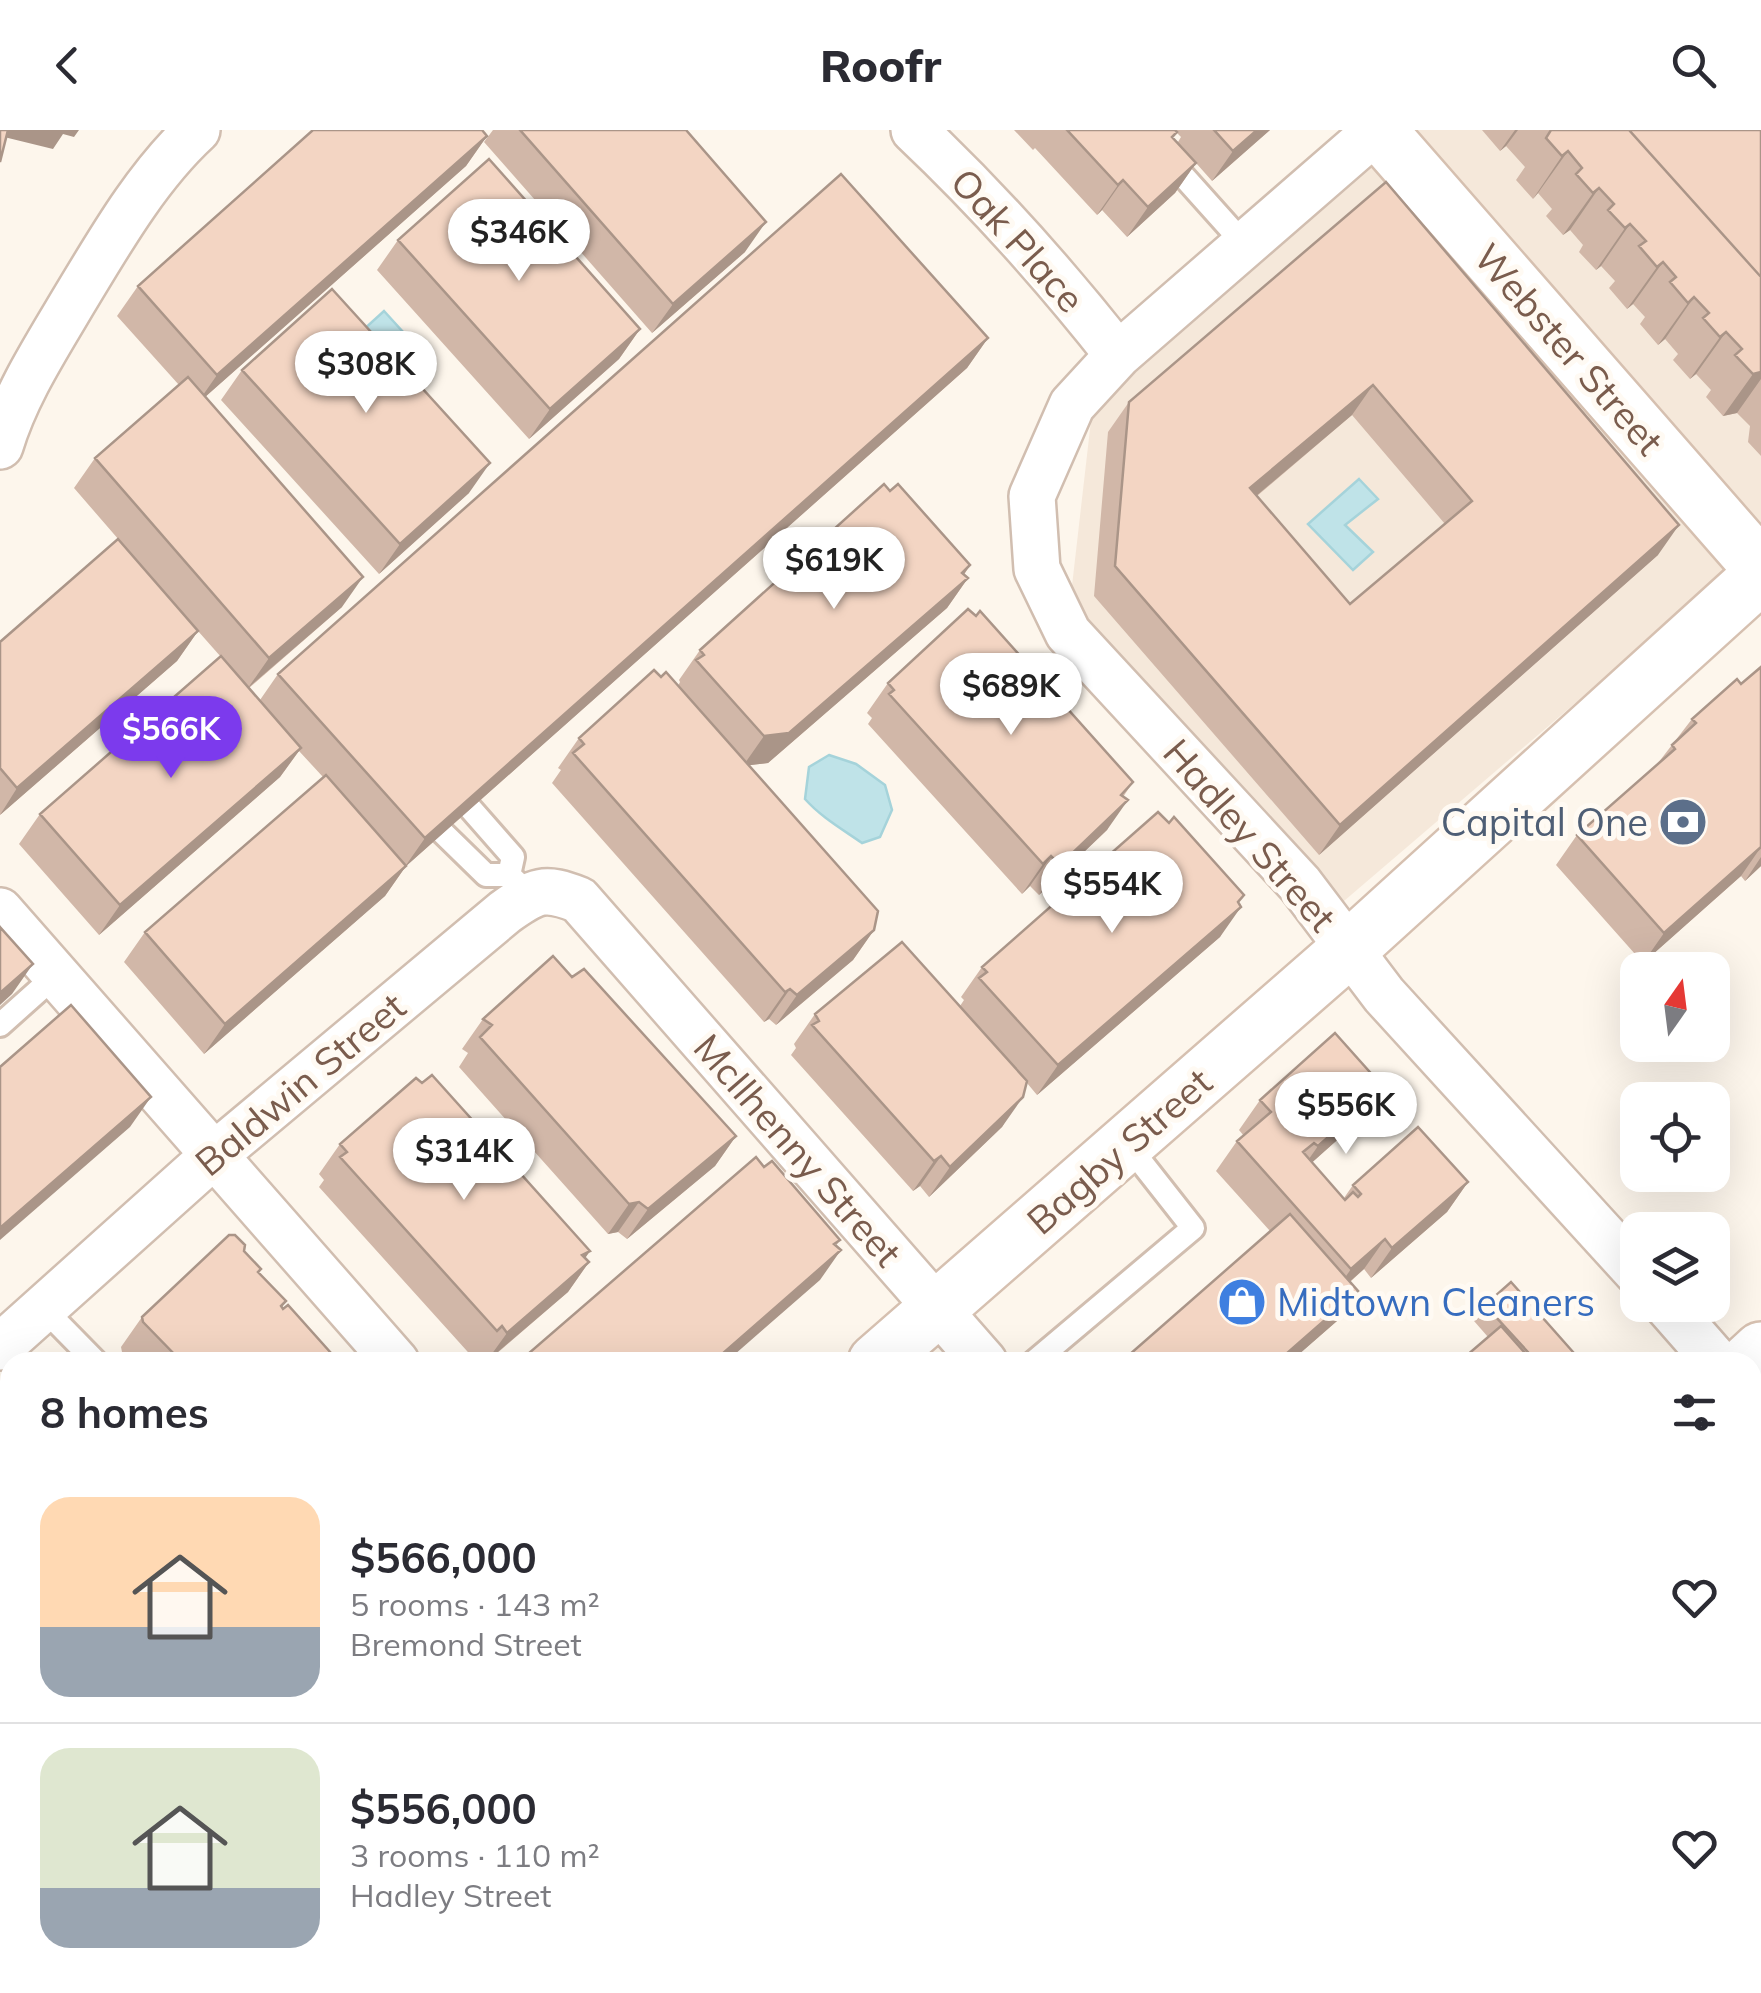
<!DOCTYPE html>
<html lang="en">
<head>
<meta charset="utf-8">
<style>
	body { margin:0; font-family:Mulish,sans-serif; background:#f2f2f3; color:#2b2b33; height:100vh; display:flex; flex-direction:column; font-size:38px; white-space:nowrap }
	* { box-sizing:border-box; margin:0 }
	p { font-size:32px; color:#7c7c81 }
	.icon { flex:none; width:55px; height:55px; fill:none; stroke:currentColor; stroke-width:2; stroke-linecap:round; stroke-linejoin:round }
	.map { position:relative; flex:1; overflow:hidden }
	.sheet { position:absolute; left:0px; top:1222px; width:1762px; height:642px; display:flex; flex-direction:column; background:#fff; border-radius:30px 30px 0 0; box-shadow:0 10px 40px #0002 }
	.sheet>* { flex:none }
	.needle { width:65px; rotate:14deg }
	.tools { position:absolute; left:1620px; top:822px; display:grid; gap:20px }
	.tools a { display:grid; place-items:center; width:110px; height:110px; border-radius:20px; background:#fff; box-shadow:0 10px 40px #0002; font-size:50px }
	.price { position:absolute; translate:-50% -85px; padding:0 22px; border-radius:35px; background:#fff; color:#222; font-size:32px; line-height:65px; filter:drop-shadow(0 2px 5px #0008) }
	.price::after { content:''; position:absolute; left:50%; top:60px; width:30px; height:22px; margin-left:-15px; background:inherit; clip-path:polygon(0 0,100% 0,50% 100%) }
	.price.selected { background:#7c3aed; color:#fff }
	ul { padding:0; list-style:none }
	li { display:flex; align-items:center; gap:30px; height:250px; padding:0 40px }
	li+li { border-top:2px solid #e1e1e2 }
	li span { display:grid; place-items:center; flex:none; width:280px; height:200px; border-radius:30px; color:#555 }
	li>.icon { margin-inline-start:auto }
	span .icon { width:120px; height:120px; fill:#fffc; stroke-width:1 }
	li b { font-size:42px }
	h2 { display:flex; justify-content:space-between; align-items:center; height:120px; padding:0 40px; font-size:42px }
	header { display:flex; justify-content:space-between; align-items:center; height:130px; padding:0 40px; background:#fff; font-size:45px; font-weight:800 }
	.map>svg:first-child { display:block }
	.residential { fill:#f5e8da }
	.commercial { fill:#fde8e0 }
	.water { fill:#bfe3e8; stroke:#a5d3da; stroke-width:2.5 }
	.lines { fill:none; stroke-linecap:round; stroke-linejoin:round }
	.service-casing { stroke:#d1beb0; stroke-width:28 }
	.minor-casing { stroke:#d1beb0; stroke-width:50 }
	.tertiary-casing { stroke:#d1beb0; stroke-width:60 }
	.secondary-casing { stroke:#d6c0b0; stroke-width:60 }
	.service { stroke:#fff; stroke-width:22 }
	.minor { stroke:#fff; stroke-width:45 }
	.tertiary { stroke:#fff; stroke-width:55 }
	.secondary { stroke:#fff; stroke-width:55 }
	.wall { fill:#d1b7a8; fill-rule:evenodd }
	.shaded-wall { fill:#aa9588 }
	.building { fill:#f3d5c3; stroke:#aa9588; stroke-width:2.5; fill-rule:evenodd }
	.labels { text-anchor:middle; dominant-baseline:central; stroke-width:10; stroke-linejoin:round; paint-order:stroke }
	.street-label { font-size:38px; fill:#7a5c4d; stroke:#fffaf3 }
	.service-label { font-size:38px; fill:#4e5e75; stroke:#fffaf3; text-anchor:end }
	.shop-label { font-size:38px; fill:#366cbe; stroke:#fffaf3; text-anchor:start }
</style>
</head>
<body>
<header><svg class="icon" aria-label="back" viewBox="0 0 24 24"><path d="M15 5l-7 7 7 7"/></svg>Roofr<svg class="icon" aria-label="search" viewBox="0 0 24 24"><circle cx="10" cy="10" r="6"/><path d="M15 15l6 6"/></svg></header>
<div class="map">
<svg width="1761" height="1863" viewBox="0 0 1761 1863">
	<rect width="100%" height="100%" fill="#fdf6ec"/>
	<!-- residential -->
	<path class="residential" d="M1394,0H1761V414L1337,777L1069,482L1093,273Z"/>
	<!-- commercial -->
	<path class="commercial" d="M1753,1343L1761,1353V1863H1100L1109,1855H1752Z"/>
	<!-- water -->
	<path class="water" d="M384,181L413,213L381,242L352,210Z
		M1359,349L1378,369L1345,395L1373,422L1353,440L1308,394Z
		M829,625L856,634L885,655L892,680L880,707L862,713C842,699 821,687 805,669L809,637Z"/>
	<g class="lines">
		<!-- service casing -->
		<g class="service-casing">
			<path id="service" d="M1142,0L1245,115
				M470,678L513,727L509,745
				M443,703L486,745H509L529,764
				M0,895L56,845
				M43,1178L96,1232
				M1034,1232L1193,1098L1127,1014
				M494,1855L501,1863"/>
		</g>
		<!-- minor casing -->
		<g class="minor-casing">
			<path id="minor" d="M914,0C988,70 1055,145 1118,225
				M1377,0L1118,225L1072,275L1032,366L1037,439L1068,503L1300,754L1384,865L1638,1143
				M0,316C15,266 44,221 70,177C107,116 145,48 197,0
				M0,781L396,1232
				M1667,1175L1717,1232
				M0,1217L212,1027L505,782C536,760 544,756 579,770L984,1232
				M1752,1273L1761,1283
				M949,1855L956,1863"/>
		</g>
		<!-- tertiary casing -->
		<g class="tertiary-casing">
			<path id="tertiary" d="M0,1489L10,1500
				M324,1855L331,1863"/>
		</g>
		<!-- secondary casing -->
		<g class="secondary-casing">
			<path id="secondary" d="M1378,0L1761,438
				M876,1232L1349,819L1761,445
				M1748,1232L1761,1220
				M156,1863L165,1855
				M1030,1863L1039,1855"/>
		</g>
		<!-- service -->
		<use href="#service" class="service"/>
		<!-- minor -->
		<use href="#minor" class="minor"/>
		<!-- tertiary -->
		<use href="#tertiary" class="tertiary"/>
		<!-- secondary -->
		<use href="#secondary" class="secondary"/>
	</g>
	<!-- wall -->
	<path class="wall" d="M493,0H686L745,122L652,203L484,12Z
		M1014,0H1270L1212,51L1196,33L1175,63L1127,107L1102,80L1097,85L1035,18L1033,20ZM1177,3L1181,7L1178,12L1173,8Z
		M1482,0H1761V326L1748,312L1750,296L1737,283L1723,286L1706,267L1711,260L1696,244L1690,249L1673,230L1678,224L1665,209L1658,215L1640,194L1645,187L1633,174L1627,179L1609,158L1615,151L1601,136L1596,140L1579,122L1583,115L1570,100L1563,105L1546,86L1552,79L1538,63L1533,69L1516,50L1525,37L1506,16L1500,21Z
		M487,6L466,36L205,267L342,477L249,558L260,570L278,544L988,208L967,238L406,736L385,766L204,924L124,832L145,802L323,647L299,621L280,647L99,805L19,714L40,684L221,527L198,501L177,531L0,685V512L171,470L74,358L95,328L179,255L117,186L138,156Z
		M1386,52L1658,425L1319,725L1094,466L1108,302L1129,272ZM1352,285L1445,394L1350,474L1257,366Z
		M398,110L640,199L619,229L529,309L377,140Z
		M242,240L469,363L379,444L221,270Z
		M890,361L970,435L964,445L968,448L947,478L768,633L749,635L874,800L853,830L776,895L769,889L764,892L552,653L561,640L558,638L579,608L661,547L678,556L680,552L679,550L700,520Z
		M1761,537V736L1745,751L1741,746L1643,833L1556,735L1577,705L1658,633L1692,589L1741,554Z
		M888,553L1133,652L1123,667L1107,700L1039,765L1030,756L1022,764L868,594L872,588L867,583Z
		M1238,772L1220,807L1037,965L1027,953L1002,997L929,1067L920,1056L913,1061L791,925L796,918L794,914L815,884L960,876L964,870L961,867L982,837Z
		M572,847L736,1006L715,1036L627,1109L618,1102L608,1104L459,937L468,923L462,919L483,889Z
		M1384,958L1363,987L1312,1032L1344,1068L1353,1055L1468,1052L1447,1082L1371,1148L1364,1139L1350,1152L1337,1191L1290,1232H1121L1270,1101L1216,1041L1237,1011L1244,1006L1239,1000L1260,970Z
		M340,1014L590,1121L585,1128L589,1132L568,1162L487,1232L481,1226L476,1231L319,1057L324,1050L319,1044Z
		M244,1121L259,1142L286,1171L282,1177L339,1232H132L122,1222L121,1217L142,1187Z
		M1485,1175L1580,1232H1459L1488,1207L1474,1191Z
		M10,1297V1362L0,1352V1308Z
		M1752,1334L1761,1343V1728L1759,1730L1752,1723Z
		M0,1569L10,1581V1733L0,1722Z
		M604,1855H836L831,1863H611Z
		M1338,1855H1555L1549,1863H1345Z"/>
	<!-- shaded-wall -->
	<path class="shaded-wall" d="M0,0H79L74,7L63,4L53,19L0,6Z
		M1257,0H1270L1212,51L1233,21Z
		M1515,0H1518L1506,16L1500,21Z
		M487,6L466,36L196,275L217,245Z
		M1568,21L1538,63L1533,69L1562,26Z
		M1196,33L1175,63L1127,107L1148,77Z
		M1123,50L1102,80L1097,85L1118,55Z
		M1599,58L1570,100L1563,105L1593,63Z
		M766,92L745,122L652,203L673,174Z
		M1630,94L1601,136L1596,140L1625,98Z
		M1663,132L1633,174L1627,179L1657,137Z
		M1694,167L1665,209L1658,215L1688,173Z
		M640,199L619,229L529,309L550,279Z
		M1726,202L1696,244L1690,249L1720,207Z
		M988,208L967,238L404,738L425,708Z
		M1761,242V249L1737,283L1723,286L1753,244Z
		M1373,255L1352,285L1230,388L1250,358Z
		M490,333L469,363L379,444L400,414Z
		M1679,395L1658,425L1319,725L1340,695Z
		M970,435L951,463L968,448L947,478L768,633L743,636L764,606Z
		M363,447L342,477L248,558L269,528Z
		M198,501L177,531L0,685L17,658Z
		M301,618L280,647L99,805L120,775Z
		M1128,670L1107,700L1039,765L1060,735Z
		M1761,717L1741,746L1643,833L1664,803Z
		M1051,726L1030,756L1022,764L1043,734Z
		M1761,727V736L1745,751Z
		M406,736L385,766L204,924L225,894Z
		M1241,777L1220,807L1037,965L1058,935Z
		M874,800L853,830L776,895L797,865Z
		M33,834L12,864L0,875V863Z
		M790,859L769,889L764,892L785,862Z
		M1384,958L1363,987L1297,1046L1318,1016Z
		M151,967L130,997L0,1110V1098Z
		M1023,967L1002,997L929,1067L950,1037Z
		M736,1006L715,1036L627,1109L648,1079Z
		M941,1026L920,1056L913,1061L934,1031Z
		M1468,1052L1447,1082L1371,1148L1392,1118Z
		M639,1072L618,1102L608,1104L629,1074Z
		M1385,1109L1364,1139L1330,1169L1351,1139Z
		M840,1110L819,1139L841,1120L820,1150L726,1232H713Z
		M590,1121L572,1147L589,1132L568,1162L486,1232L507,1203L582,1125Z
		M1358,1161L1337,1191L1290,1232H1277Z
		M33,1855H43L34,1863H24Z
		M1551,1855H1555L1549,1863H1538Z"/>
	<!-- building -->
	<path class="building" d="M0,0H8L0,32Z
		M313,0H482L487,6L217,245L138,156Z
		M520,0H686L766,92L673,174Z
		M1067,0H1175L1177,2L1172,7L1196,33L1148,77L1123,50L1118,55Z
		M1214,0H1257L1233,21Z
		M1551,0H1629L1761,147V242L1753,244L1735,225L1742,219L1726,202L1720,207L1703,188L1709,183L1694,167L1688,173L1670,152L1676,147L1663,132L1657,137L1639,116L1646,111L1630,94L1625,98L1608,80L1614,74L1599,58L1593,63L1576,44L1582,38L1568,21L1562,26L1546,8Z
		M1629,0H1761V147Z
		M489,29L640,199L550,279L398,110Z
		M841,44L988,208L425,708L278,544Z
		M1386,52L1679,395L1340,695L1115,436L1129,272ZM1373,255L1472,371L1350,474L1250,358Z
		M332,159L490,333L400,414L242,240Z
		M188,247L363,447L269,528L95,328Z
		M884,354L890,361L898,354L970,435L962,443L968,448L789,603L764,606L696,530L704,525L700,520Z
		M118,409L198,501L17,658L0,638V512Z
		M968,479L976,486L980,481L1133,652L1121,665L1128,670L1060,735L1051,726L1043,734L889,564L894,560L888,553Z
		M221,526L301,618L120,775L40,684Z
		M1761,537V717L1664,803L1577,705L1675,619L1672,615L1696,593L1692,589L1737,549L1741,554Z
		M654,540L661,547L666,542L878,781L874,800L797,865L790,859L785,862L573,623L584,614L579,608Z
		M326,645L406,736L225,894L145,802Z
		M1158,682L1169,693L1174,687L1244,765L1238,772L1241,777L1058,935L979,848L987,842L982,837Z
		M0,797L33,834L0,863Z
		M902,812L1027,951L1023,967L950,1037L941,1026L934,1031L812,895L819,891L815,884Z
		M553,826L572,847L584,839L736,1006L648,1079L639,1072L629,1074L480,907L492,895L483,889Z
		M71,875L151,967L0,1098V937Z
		M1335,903L1384,958L1318,1016L1314,1013L1303,1022L1345,1070L1353,1062L1358,1067L1361,1064L1353,1055L1418,997L1468,1052L1392,1118L1385,1109L1351,1139L1237,1011L1271,982L1260,970Z
		M432,945L590,1121L582,1125L589,1132L507,1203L502,1196L497,1201L340,1027L347,1022L340,1014L416,948L422,953Z
		M756,1027L764,1037L772,1031L840,1110L834,1114L841,1120L713,1232H523L521,1230Z
		M1290,1084L1358,1161L1277,1232H1121Z
		M229,1105H235L245,1115L244,1121L261,1139L258,1142L286,1171L281,1176L283,1179L288,1175L339,1232H182L143,1192L142,1187Z
		M1511,1152L1581,1231L1579,1232H1537L1485,1175Z
		M1501,1196L1533,1232H1459Z
		M96,1227L99,1229L102,1227L107,1232H89Z
		M10,1297V1317L4,1311V1302Z
		M1752,1334L1761,1343V1679L1752,1669Z
		M0,1569L10,1581V1692L0,1680Z
		M0,1743L10,1754V1771L0,1780Z
		M10,1775V1855H33L24,1863H0V1783Z
		M652,1855H833L825,1863H659Z
		M1130,1855H1246L1253,1863H1121Z
		M1373,1855H1551L1538,1863H1380Z"/>
	<!-- icons -->
	<defs>
		<g id="bank-disc" transform="scale(2.5)"><circle r="9.5" fill="#5c6f8a" stroke="#fffaf3"/><path d="M-6-4H6V4H-6ZM0-2.3a2.3 2.3 0 1 0 0 4.6a2.3 2.3 0 1 0 0-4.6Z" fill="#fff"/></g>
		<g id="shop-disc" transform="scale(2.5)"><circle r="9.5" fill="#3f7fe0" stroke="#fffaf3"/><path d="M-5-2.5h2.3a2.7 3.5 0 0 1 5.4 0H5L5.5 6h-11ZM-1.5-2.5h3a1.5 2.3 0 0 0-3 0Z" fill="#fff"/></g>
	</defs>
	<g fill-rule="evenodd">
		<use href="#bank-disc" x="1683" y="692"/>
		<use href="#shop-disc" x="1242" y="1172"/>
	</g>
	<g class="labels">
		<!-- street labels -->
		<g class="street-label">
			<text transform="translate(1018 110) rotate(48)">Oak Place</text>
			<text transform="translate(1569 219) rotate(49)">Webster Street</text>
			<text transform="translate(1250 705) rotate(49)">Hadley Street</text>
			<text transform="translate(300 954) rotate(-40)">Baldwin Street</text>
			<text transform="translate(798 1020) rotate(49)">McIlhenny Street</text>
			<text transform="translate(1119 1021) rotate(-41)">Bagby Street</text>
		</g>
		<!-- service labels -->
		<g class="service-label">
			<text x="1648" y="692">Capital One</text>
		</g>
		<!-- shop labels -->
		<g class="shop-label">
			<text x="1277" y="1172">Midtown Cleaners</text>
		</g>
	</g>
</svg>
<div class="tools">
<a><svg class="needle" viewBox="-14 -14 28 28"><path d="M0-13l5 13h-10z" fill="#e53935"/><path d="M0 13l5-13h-10z" fill="#7c7c81"/></svg></a>
<a><svg class="icon" aria-label="locate" viewBox="0 0 24 24"><circle cx="12" cy="12" r="6"/><path d="M12 2v4M12 18v4M2 12h4M18 12h4"/></svg></a>
<a><svg class="icon" aria-label="layers" viewBox="0 0 24 24"><path d="M12 4l9 5-9 5-9-5zM3 14l9 5 9-5"/></svg></a>
</div>
<b class="price" style="left:519px;top:154px">$346K</b>
<b class="price" style="left:366px;top:286px">$308K</b>
<b class="price" style="left:834px;top:482px">$619K</b>
<b class="price" style="left:1011px;top:608px">$689K</b>
<b class="price selected" style="left:171px;top:651px">$566K</b>
<b class="price" style="left:1112px;top:806px">$554K</b>
<b class="price" style="left:1346px;top:1027px">$556K</b>
<b class="price" style="left:464px;top:1073px">$314K</b>
<section class="sheet">
<h2>8 homes<svg class="icon" aria-label="filters" viewBox="0 0 24 24"><path d="M4 7h16M4 17h16"/><circle cx="9" cy="7" r="2"/><circle cx="15" cy="17" r="2"/></svg></h2>
<ul>
<li><span style="background:linear-gradient(#ffd9b3 65%,#9aa5b1 0)"><svg class="icon" aria-label="home" viewBox="0 0 24 24"><path d="M3 11l9-7 9 7M6 9v11h12V9"/></svg></span><div><b>$566,000</b><p>5 rooms · 143 m²</p><p>Bremond Street</p></div><svg class="icon" aria-label="heart" viewBox="0 0 24 24"><path d="M12 20l-8-8c-3-5 5-10 8-4 3-6 11-1 8 4z"/></svg></li>
<li><span style="background:linear-gradient(#dfe7d0 70%,#9aa5b1 0)"><svg class="icon" aria-label="home" viewBox="0 0 24 24"><path d="M3 11l9-7 9 7M6 9v11h12V9"/></svg></span><div><b>$556,000</b><p>3 rooms · 110 m²</p><p>Hadley Street</p></div><svg class="icon" aria-label="heart" viewBox="0 0 24 24"><path d="M12 20l-8-8c-3-5 5-10 8-4 3-6 11-1 8 4z"/></svg></li>
</ul>
</section>
</div>
</body>
</html>
